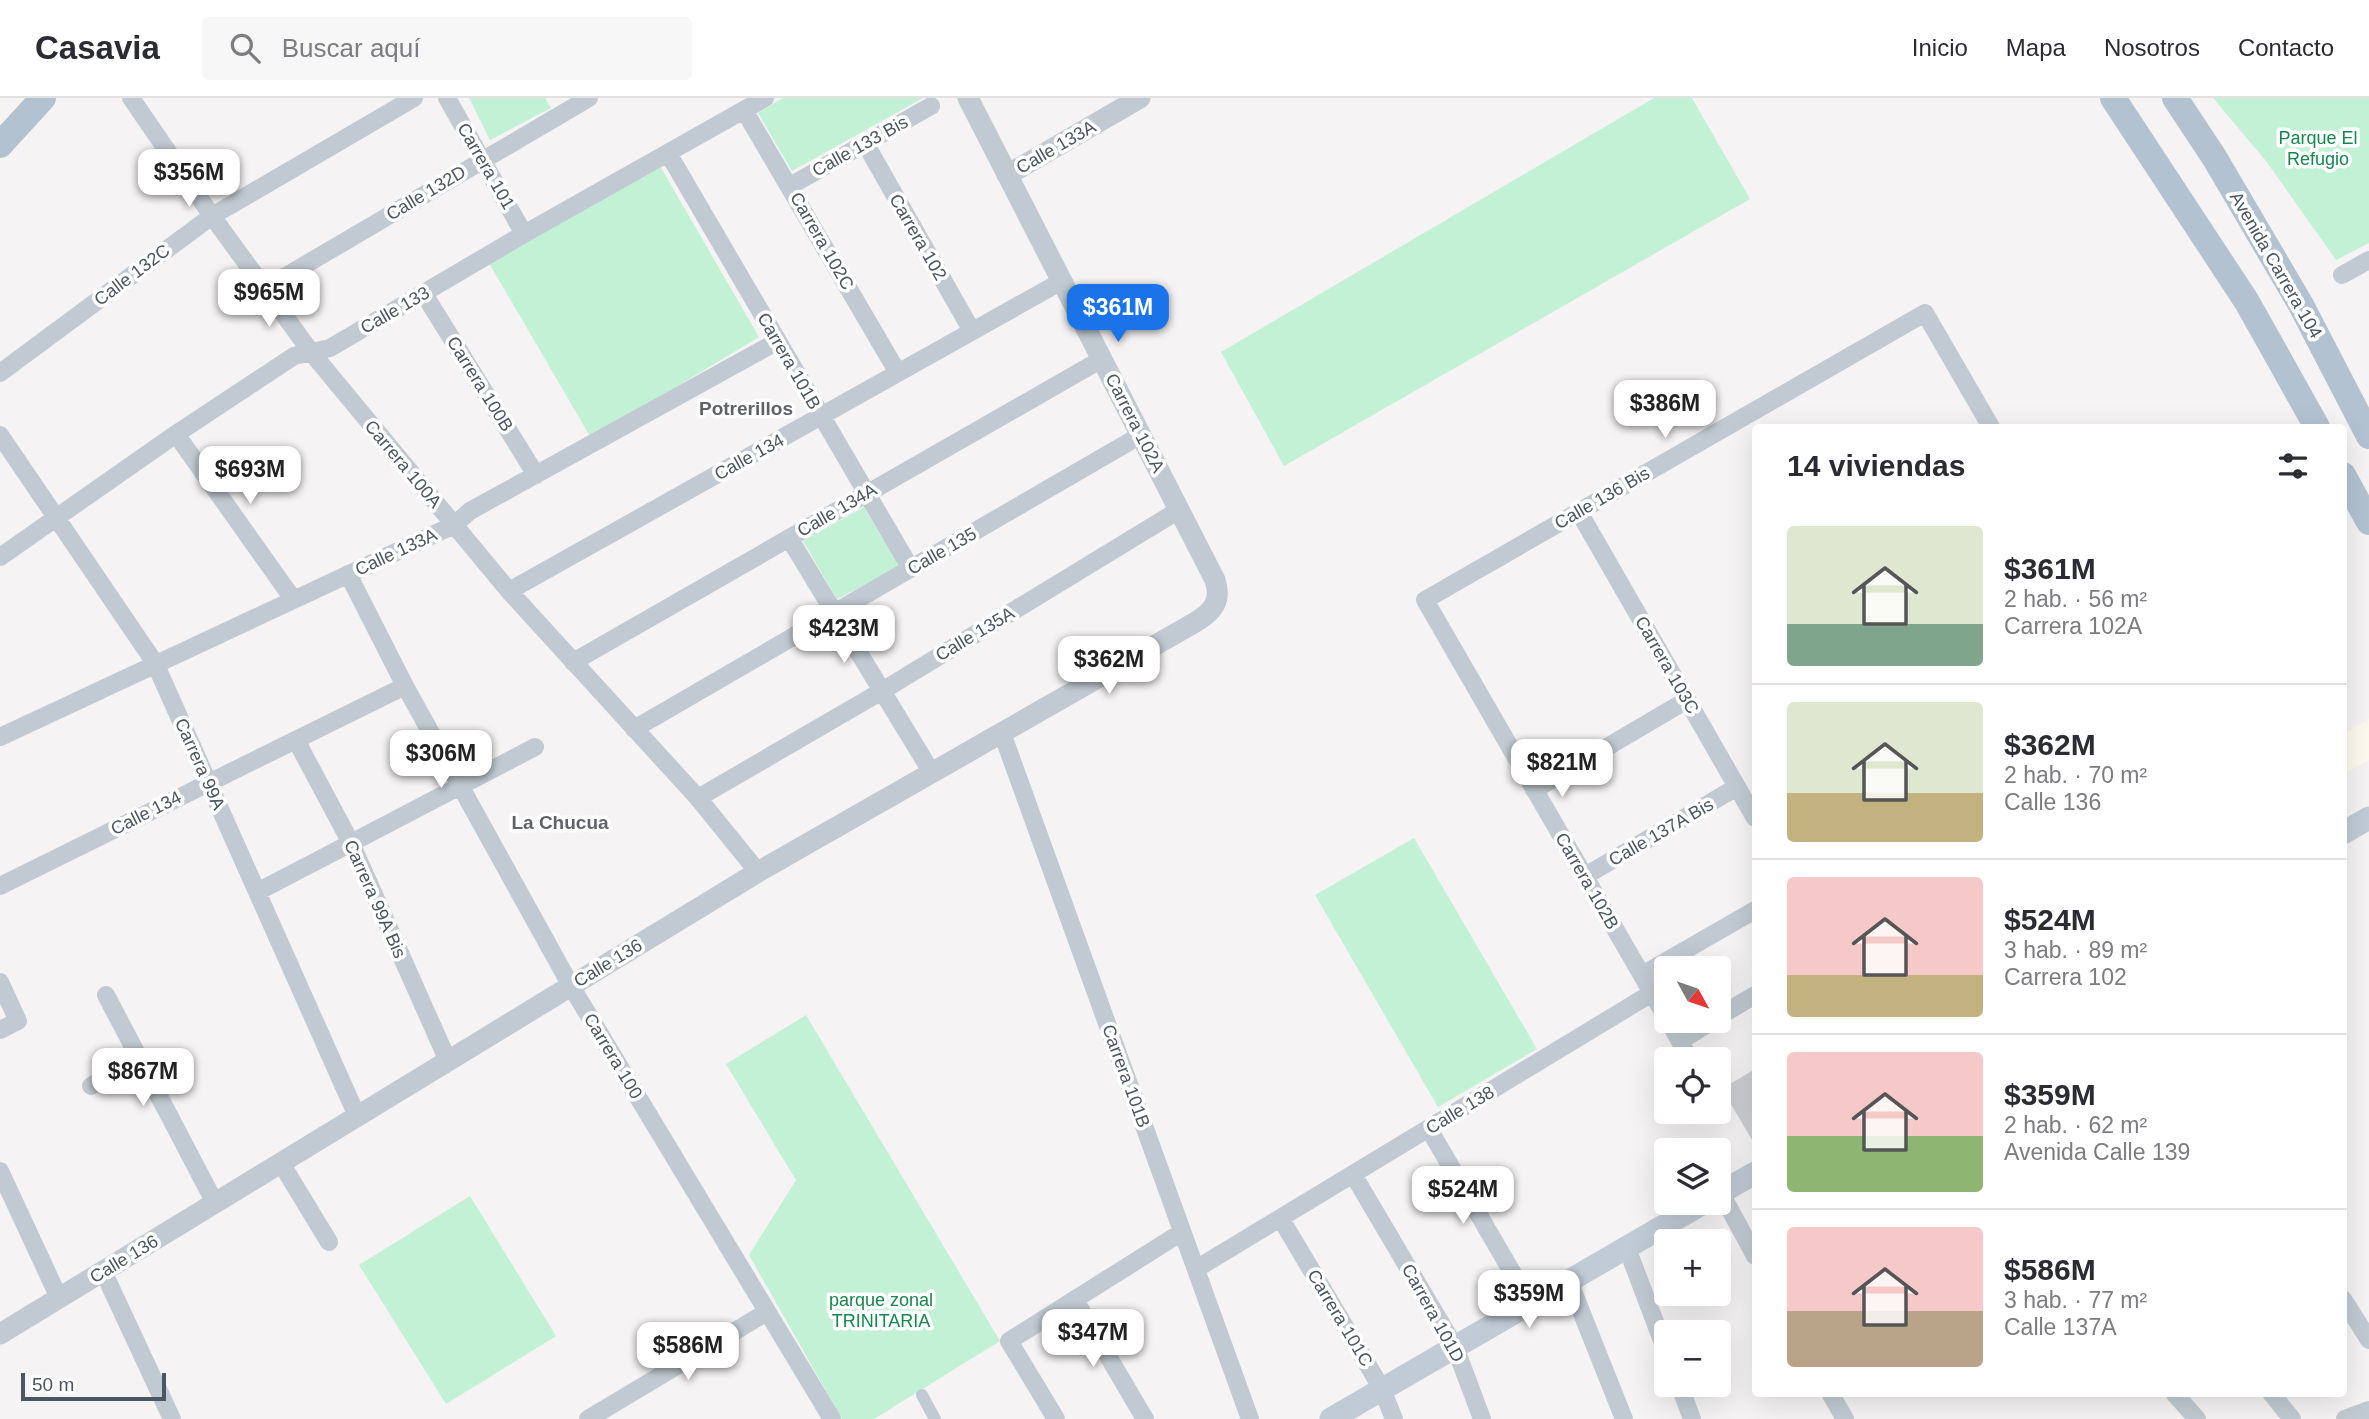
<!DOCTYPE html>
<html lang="es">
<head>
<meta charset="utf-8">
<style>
	body { margin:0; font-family:Helvetica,sans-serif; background:#f7f7f7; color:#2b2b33; height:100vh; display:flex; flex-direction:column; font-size:26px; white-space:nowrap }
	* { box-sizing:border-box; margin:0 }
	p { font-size:23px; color:#7c7c81 }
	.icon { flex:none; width:38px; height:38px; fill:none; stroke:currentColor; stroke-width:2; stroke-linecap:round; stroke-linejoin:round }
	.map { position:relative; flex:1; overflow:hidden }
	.drawer { position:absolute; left:1752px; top:326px; width:595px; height:973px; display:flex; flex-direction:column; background:#fff; border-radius:7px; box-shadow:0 7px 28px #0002 }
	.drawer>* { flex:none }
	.needle { width:46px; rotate:130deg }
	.tools { position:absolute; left:1654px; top:858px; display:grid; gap:14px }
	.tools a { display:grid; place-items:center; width:77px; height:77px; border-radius:7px; background:#fff; box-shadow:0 7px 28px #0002; font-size:35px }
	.scale { position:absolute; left:21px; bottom:18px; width:145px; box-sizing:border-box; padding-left:7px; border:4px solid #4a5661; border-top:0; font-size:19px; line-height:24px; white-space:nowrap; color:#4a5661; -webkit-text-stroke:5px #fff; paint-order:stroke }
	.price { position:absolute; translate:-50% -60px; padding:0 16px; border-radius:14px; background:#fff; color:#222; font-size:23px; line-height:46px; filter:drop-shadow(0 2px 4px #0008) }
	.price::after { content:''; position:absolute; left:50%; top:42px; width:21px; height:16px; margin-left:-10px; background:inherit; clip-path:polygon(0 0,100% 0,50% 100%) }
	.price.active { background:#1a73e8; color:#fff }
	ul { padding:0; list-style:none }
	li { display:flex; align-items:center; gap:21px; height:175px; padding:0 35px }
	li+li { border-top:2px solid #e1e1e2 }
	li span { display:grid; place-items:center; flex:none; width:196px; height:140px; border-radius:7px; color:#555 }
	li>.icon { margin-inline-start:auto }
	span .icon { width:84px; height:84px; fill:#fffc; stroke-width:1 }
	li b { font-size:30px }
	h2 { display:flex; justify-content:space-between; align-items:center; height:84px; padding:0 35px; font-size:30px }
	header { display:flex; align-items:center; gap:42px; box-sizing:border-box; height:98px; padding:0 35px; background:#fff; border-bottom:2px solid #e1e1e2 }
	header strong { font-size:33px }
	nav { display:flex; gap:38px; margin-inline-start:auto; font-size:24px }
	.search { width:490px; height:63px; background:#f7f7f7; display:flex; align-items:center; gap:18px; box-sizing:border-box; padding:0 24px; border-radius:7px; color:#7c7c81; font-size:26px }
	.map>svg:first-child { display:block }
	.commercial { fill:#fdf9ef }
	.green { fill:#c3f1d5 }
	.building { fill:#cdcfd5 }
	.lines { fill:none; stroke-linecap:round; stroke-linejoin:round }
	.pedestrian { stroke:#c1cad2; stroke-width:12 }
	.minor { stroke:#c1cad2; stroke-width:18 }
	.tertiary { stroke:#c1cad2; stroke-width:21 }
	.secondary { stroke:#c1cbd6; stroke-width:23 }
	.primary { stroke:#b3c2d1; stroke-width:26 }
	.labels { text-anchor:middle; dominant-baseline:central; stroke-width:7; stroke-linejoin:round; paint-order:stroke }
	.park-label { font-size:18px; fill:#17864f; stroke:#fff }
	.street-label { font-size:18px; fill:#4a5661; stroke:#fff }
	.neighbourhood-label { font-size:19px; font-weight:bold; fill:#5f6368; stroke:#fff }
</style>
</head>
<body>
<header>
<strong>Casavia</strong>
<div class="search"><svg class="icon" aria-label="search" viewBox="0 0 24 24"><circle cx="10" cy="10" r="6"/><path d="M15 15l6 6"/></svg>Buscar aquí</div>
<nav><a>Inicio</a><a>Mapa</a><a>Nosotros</a><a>Contacto</a></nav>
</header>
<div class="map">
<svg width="2369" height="1321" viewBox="0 0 2369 1321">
	<rect width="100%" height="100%" fill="#f5f3f3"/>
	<!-- commercial -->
	<path class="commercial" d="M2369,621V662L2343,676V636Z"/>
	<!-- green -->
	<path class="green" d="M469,0H545L551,10L490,42Z
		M783,0H923L792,73L758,15Z
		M1654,0H1692L1750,101L1284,368L1221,254Z
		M2213,0H2369V145L2336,162L2266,63Z
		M660,68L759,239L591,340L489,165Z
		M864,409L900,469L837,501L803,443Z
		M1414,740L1537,951L1438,1009L1315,797Z
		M806,917L1000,1243L874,1321H842L749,1157L796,1082L726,966Z
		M470,1098L556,1238L446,1306L359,1167Z"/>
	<!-- building -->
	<path class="building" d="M1755,971V1047L1722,991Z"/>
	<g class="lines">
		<!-- pedestrian -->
		<path class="pedestrian" d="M922,1297L935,1321"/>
		<!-- minor -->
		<path class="minor" d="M131,0L212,118L311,254L509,493L698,700L758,774
			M447,0L524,136
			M744,12L898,275
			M865,45L972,233
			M668,55L911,471
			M790,88L931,8
			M2342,177L2369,162
			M264,191L589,0
			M424,196L536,377
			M0,275L212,118L414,0
			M176,336L293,501
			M0,337L155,565L357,1018
			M1579,414L1755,720
			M789,440L932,675
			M0,459L176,336L294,258L330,250L524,136L765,0
			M348,476L405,588L571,888L832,1321
			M509,493L1062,183
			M573,564L1102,261
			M634,631L1141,337
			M1002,635L1250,1321
			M0,639L454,427L470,413L778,243
			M296,642L351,745L448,963
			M1534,692L1687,602
			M698,700L882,593L1179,412
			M1585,778L1737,689
			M0,788L405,588
			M257,794L535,649
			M1642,877L1755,812
			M0,884L18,923L0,932
			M106,897L215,1105
			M1666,919L1425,502L1925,215L1991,329
			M1718,919L1755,897
			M1668,922L1690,961
			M1680,943L1714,922
			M91,988L138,958
			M1429,1031L1530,1205
			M281,1065L329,1144
			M0,1073L59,1200
			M1354,1078L1455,1249L1482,1321
			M1721,1095L1755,1158
			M1281,1121L1382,1291L1394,1321
			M1627,1150L1666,1253
			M1196,1171L1652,895
			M103,1173L172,1321
			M1569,1183L1624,1321
			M2343,1201L2369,1242
			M1075,1202L1145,1321
			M1679,1286L1692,1321
			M1830,1295L1845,1321
			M2174,1295L2197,1321
			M2271,1295L2292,1321
			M588,1321L767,1214
			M1056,1321L1009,1243L1182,1134
			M2345,1321L2369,1312"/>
		<!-- tertiary -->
		<path class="tertiary" d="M1007,77L1140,0
			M0,1236L758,774L1194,525C1213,514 1222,503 1215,482L968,0"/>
		<!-- secondary -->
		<path class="secondary" d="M2343,735L2369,720
			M1718,1096L1755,1075
			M1331,1321L1705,1104"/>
		<!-- primary -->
		<path class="primary" d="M2113,0L2247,204L2317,329
			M2175,0L2214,59L2301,207L2369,338
			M0,47L43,0
			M2343,377L2369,424"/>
	</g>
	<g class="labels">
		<!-- park labels -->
		<g class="park-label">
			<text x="2318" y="40">Parque El<tspan x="2318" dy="21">Refugio</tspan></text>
			<text x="881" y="1202">parque zonal<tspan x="881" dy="21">TRINITARIA</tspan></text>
		</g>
		<!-- street labels -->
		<g class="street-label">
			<text transform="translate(860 48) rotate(-29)">Calle 133 Bis</text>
			<text transform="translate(1056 49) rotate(-30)">Calle 133A</text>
			<text transform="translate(486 68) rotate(60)">Carrera 101</text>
			<text transform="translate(426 95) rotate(-31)">Calle 132D</text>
			<text transform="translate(918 139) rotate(60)">Carrera 102</text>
			<text transform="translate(822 143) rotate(60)">Carrera 102C</text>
			<text transform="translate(2276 167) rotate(60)">Avenida Carrera 104</text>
			<text transform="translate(132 177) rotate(-37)">Calle 132C</text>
			<text transform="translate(395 212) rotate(-30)">Calle 133</text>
			<text transform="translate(789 263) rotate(60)">Carrera 101B</text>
			<text transform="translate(480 286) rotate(58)">Carrera 100B</text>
			<text transform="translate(1135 325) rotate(63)">Carrera 102A</text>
			<text transform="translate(749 359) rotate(-29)">Calle 134</text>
			<text transform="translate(403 366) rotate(50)">Carrera 100A</text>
			<text transform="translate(1602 400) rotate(-30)">Calle 136 Bis</text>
			<text transform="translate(837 412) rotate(-30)">Calle 134A</text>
			<text transform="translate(942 453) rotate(-30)">Calle 135</text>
			<text transform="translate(396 454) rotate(-25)">Calle 133A</text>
			<text transform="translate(975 536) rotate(-31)">Calle 135A</text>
			<text transform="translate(1667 567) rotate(60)">Carrera 103C</text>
			<text transform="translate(200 666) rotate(66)">Carrera 99A</text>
			<text transform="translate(146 715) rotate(-27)">Calle 134</text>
			<text transform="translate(1661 734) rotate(-30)">Calle 137A Bis</text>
			<text transform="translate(1587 783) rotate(60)">Carrera 102B</text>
			<text transform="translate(375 801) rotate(66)">Carrera 99A Bis</text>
			<text transform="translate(608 865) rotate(-31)">Calle 136</text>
			<text transform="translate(613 958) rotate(59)">Carrera 100</text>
			<text transform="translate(1126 978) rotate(70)">Carrera 101B</text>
			<text transform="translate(1460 1012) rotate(-31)">Calle 138</text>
			<text transform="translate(124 1161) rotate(-31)">Calle 136</text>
			<text transform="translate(1433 1215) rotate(61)">Carrera 101D</text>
			<text transform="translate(1340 1220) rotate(59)">Carrera 101C</text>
		</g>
		<!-- neighbourhood labels -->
		<g class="neighbourhood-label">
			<text x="746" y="310">Potrerillos</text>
			<text x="560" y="724">La Chucua</text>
		</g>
	</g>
</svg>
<div class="tools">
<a><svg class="needle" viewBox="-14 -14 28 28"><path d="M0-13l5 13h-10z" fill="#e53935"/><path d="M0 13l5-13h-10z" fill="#7c7c81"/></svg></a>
<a><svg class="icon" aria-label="locate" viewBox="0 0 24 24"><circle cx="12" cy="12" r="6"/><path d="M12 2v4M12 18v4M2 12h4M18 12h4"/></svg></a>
<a><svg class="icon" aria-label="layers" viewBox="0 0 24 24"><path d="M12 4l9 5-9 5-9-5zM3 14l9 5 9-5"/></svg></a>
<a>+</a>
<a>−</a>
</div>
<div class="scale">50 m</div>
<b class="price" style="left:189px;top:111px">$356M</b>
<b class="price" style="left:269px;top:231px">$965M</b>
<b class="price active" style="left:1118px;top:246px">$361M</b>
<b class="price" style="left:1665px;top:342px">$386M</b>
<b class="price" style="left:250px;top:408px">$693M</b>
<b class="price" style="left:844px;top:567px">$423M</b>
<b class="price" style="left:1109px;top:598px">$362M</b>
<b class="price" style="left:441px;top:692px">$306M</b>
<b class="price" style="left:1562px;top:701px">$821M</b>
<b class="price" style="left:143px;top:1010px">$867M</b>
<b class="price" style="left:1463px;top:1128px">$524M</b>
<b class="price" style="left:1529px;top:1232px">$359M</b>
<b class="price" style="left:1093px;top:1271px">$347M</b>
<b class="price" style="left:688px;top:1284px">$586M</b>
<section class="drawer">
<h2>14 viviendas<svg class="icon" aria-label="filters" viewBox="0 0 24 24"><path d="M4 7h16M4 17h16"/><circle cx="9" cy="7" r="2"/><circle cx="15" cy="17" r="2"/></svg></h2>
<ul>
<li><span style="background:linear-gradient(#dfe7d0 70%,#7fa58c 0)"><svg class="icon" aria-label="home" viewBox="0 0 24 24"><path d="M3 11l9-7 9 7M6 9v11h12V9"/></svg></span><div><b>$361M</b><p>2 hab. · 56 m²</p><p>Carrera 102A</p></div></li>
<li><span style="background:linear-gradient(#dfe7d0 65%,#c2b280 0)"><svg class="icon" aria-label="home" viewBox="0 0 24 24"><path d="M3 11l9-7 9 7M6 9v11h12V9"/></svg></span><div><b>$362M</b><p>2 hab. · 70 m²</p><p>Calle 136</p></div></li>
<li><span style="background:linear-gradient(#f6c9c9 70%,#c2b280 0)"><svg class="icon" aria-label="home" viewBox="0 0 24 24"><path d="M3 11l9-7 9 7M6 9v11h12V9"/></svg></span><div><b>$524M</b><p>3 hab. · 89 m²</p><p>Carrera 102</p></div></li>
<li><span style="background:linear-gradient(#f6c9c9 60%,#8fb573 0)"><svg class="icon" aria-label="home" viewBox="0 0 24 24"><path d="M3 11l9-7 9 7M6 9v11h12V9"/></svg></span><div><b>$359M</b><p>2 hab. · 62 m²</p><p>Avenida Calle 139</p></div></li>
<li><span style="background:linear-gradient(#f6c9c9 60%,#b9a48a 0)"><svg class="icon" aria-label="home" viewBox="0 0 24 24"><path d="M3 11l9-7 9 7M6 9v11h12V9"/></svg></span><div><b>$586M</b><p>3 hab. · 77 m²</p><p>Calle 137A</p></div></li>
</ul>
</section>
</div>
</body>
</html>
